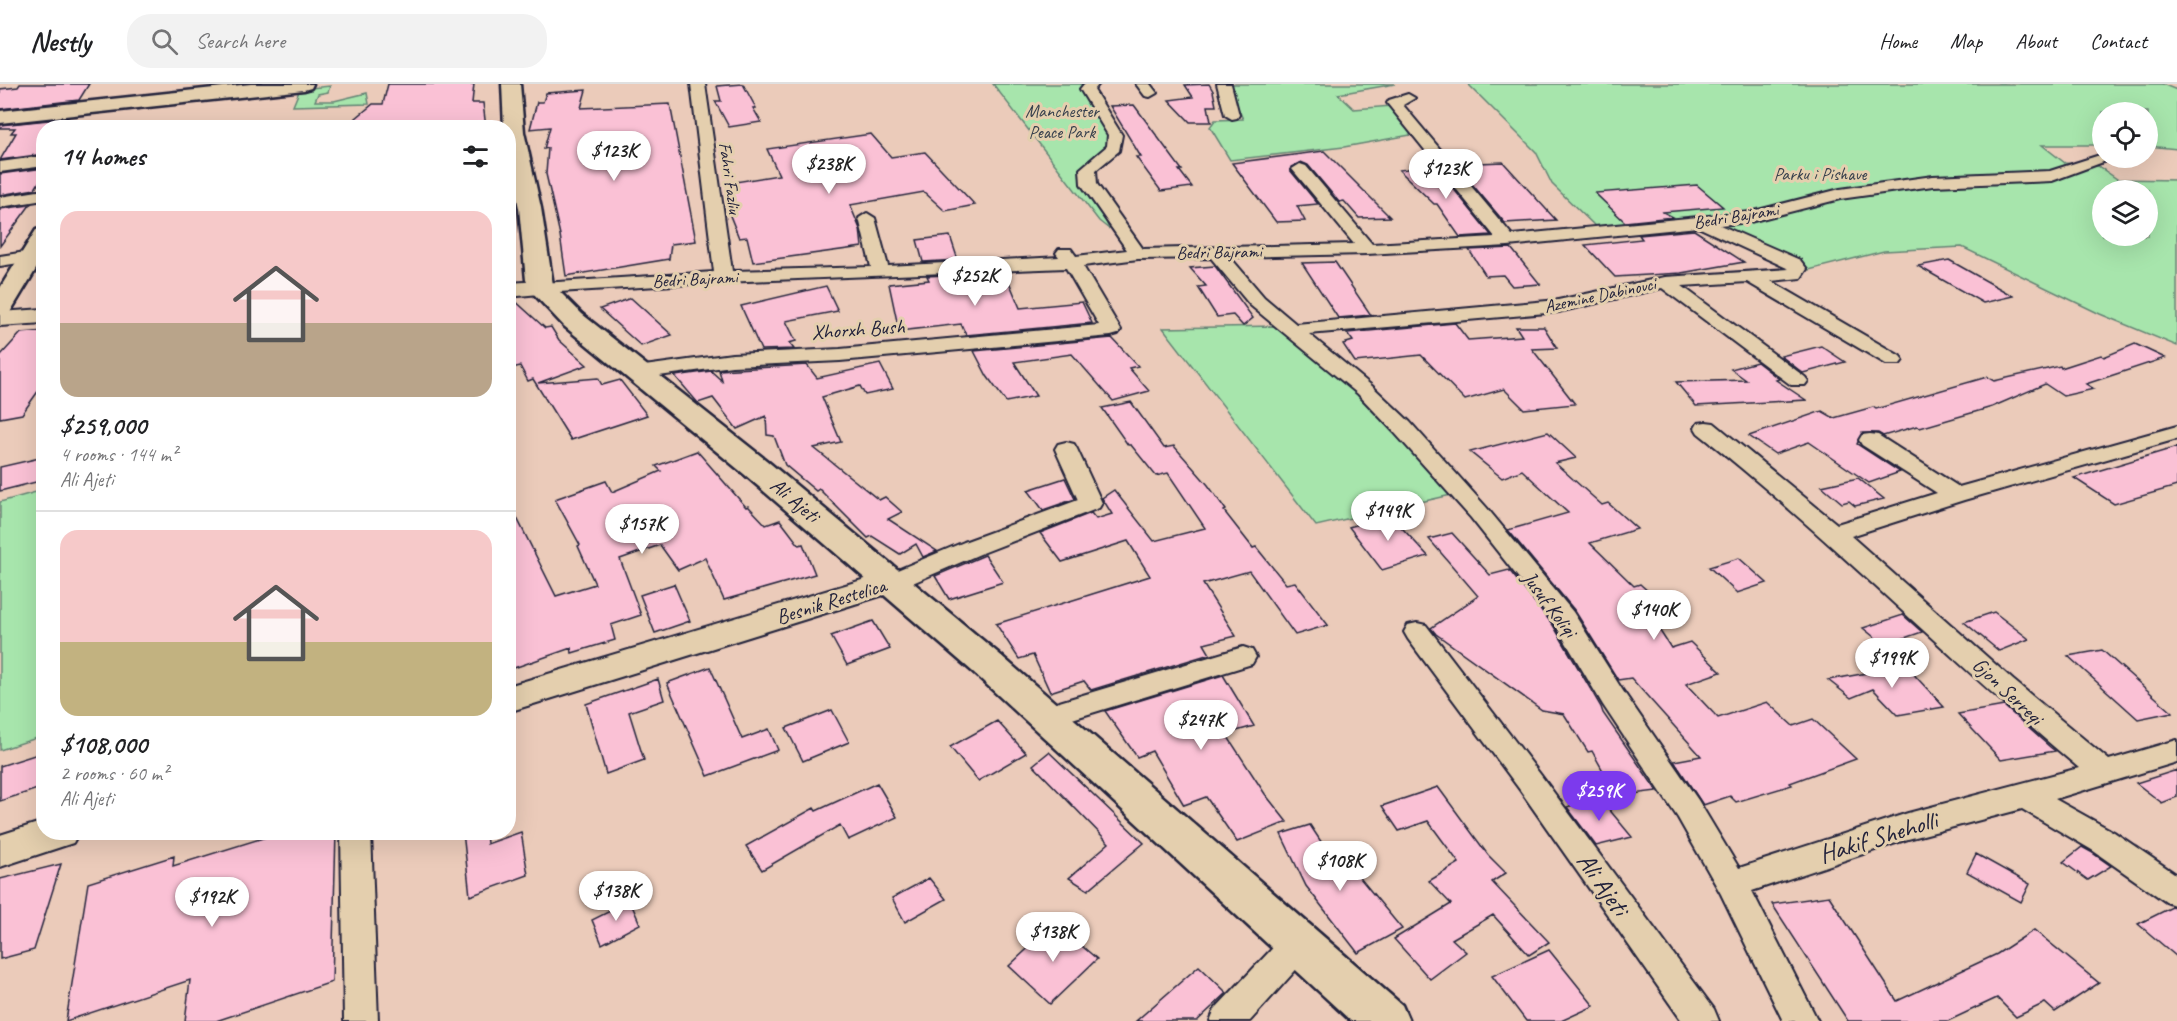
<!DOCTYPE html>
<html lang="en">
<head>
<meta charset="utf-8">
<style>
	body { margin:0; font-family:Caveat,sans-serif; background:#f2f2f2; color:#202124; height:100vh; display:flex; flex-direction:column; font-size:22px; white-space:nowrap }
	* { box-sizing:border-box; margin:0 }
	p { font-size:20px; color:#757577 }
	.icon { flex:none; width:33px; height:33px; fill:none; stroke:currentColor; stroke-width:2; stroke-linecap:round; stroke-linejoin:round }
	.map { position:relative; flex:1; overflow:hidden }
	.panel { position:absolute; left:36px; top:36px; width:480px; height:720px; display:flex; flex-direction:column; background:#fff; border-radius:24px; box-shadow:0 6px 24px #0002 }
	.panel>* { flex:none }
	.buttons { position:absolute; left:2092px; top:18px; display:grid; gap:12px }
	.buttons a { display:grid; place-items:center; width:66px; height:66px; border-radius:50%; background:#fff; box-shadow:0 6px 24px #0002; font-size:30px }
	.price { position:absolute; translate:-50% -51px; padding:0 14px; border-radius:21px; background:#fff; color:#222; font-size:20px; line-height:39px; filter:drop-shadow(0 2px 3px #0008) }
	.price::after { content:''; position:absolute; left:50%; top:36px; width:18px; height:14px; margin-left:-9px; background:inherit; clip-path:polygon(0 0,100% 0,50% 100%) }
	.price.selected { background:#7c3aed; color:#fff }
	ul { padding:0; list-style:none }
	li { display:grid; align-content:center; gap:12px; height:318px; padding:0 24px }
	li+li { border-top:2px solid #e0e0e0 }
	li span { display:grid; place-items:center; height:186px; border-radius:18px; color:#555 }
	li>.icon { margin-inline-start:auto }
	span .icon { width:108px; height:108px; fill:#fffc; stroke-width:1 }
	li b { font-size:26px }
	h2 { display:flex; justify-content:space-between; align-items:center; height:72px; padding:0 24px; font-size:26px }
	header { display:flex; align-items:center; gap:36px; box-sizing:border-box; height:84px; padding:0 30px; background:#fff; border-bottom:2px solid #e0e0e0 }
	header strong { font-size:28px }
	nav { display:flex; gap:33px; margin-inline-start:auto; font-size:21px }
	.search { width:420px; height:54px; background:#f2f2f2; display:flex; align-items:center; gap:15px; box-sizing:border-box; padding:0 21px; border-radius:24px; color:#757577; font-size:22px }
	.map>svg:first-child { display:block }
	.green { fill:#a7e5ac; stroke:#648474; stroke-width:1.5; fill-rule:evenodd }
	.building { fill:#fac1d5; stroke:#22223b; stroke-width:1.5 }
	.lines { fill:none; stroke-linecap:round; stroke-linejoin:round }
	.minor-casing { stroke:#22223b; stroke-width:4 }
	.tertiary-casing { stroke:#22223b; stroke-width:4 }
	.secondary-casing { stroke:#22223b; stroke-width:5 }
	.minor { fill:#e4cfae; fill-rule:evenodd }
	.tertiary { fill:#e4cfae; fill-rule:evenodd }
	.secondary { fill:#e4cfae; fill-rule:evenodd }
	.labels { text-anchor:middle; dominant-baseline:central; stroke-width:6; stroke-linejoin:round; paint-order:stroke }
	.far-park-label { font-size:18px; fill:#363f4c; stroke:#e4cfae }
	.far-street-label { font-size:18px; fill:#22223b; stroke:#e4cfae }
	.street-label { font-size:21px; fill:#22223b; stroke:#e4cfae }
	.near-street-label { font-size:26px; fill:#22223b; stroke:#e4cfae }
</style>
</head>
<body>
<header>
<strong>Nestly</strong>
<div class="search"><svg class="icon" aria-label="search" viewBox="0 0 24 24"><circle cx="10" cy="10" r="6"/><path d="M15 15l6 6"/></svg>Search here</div>
<nav><a>Home</a><a>Map</a><a>About</a><a>Contact</a></nav>
</header>
<div class="map">
<svg width="2177" height="937" viewBox="0 0 2177 937">
	<rect width="100%" height="100%" fill="#ebcbba"/>
	<filter id="ink" filterUnits="userSpaceOnUse"><feTurbulence type="fractalNoise" baseFrequency=".0167" numOctaves="2"/><feDisplacementMap in="SourceGraphic" scale="12" xChannelSelector="R" yChannelSelector="G"/><feConvolveMatrix kernelMatrix="1 2 1 2 8 2 1 2 1" color-interpolation-filters="sRGB"/></filter>
	<g filter="url(#ink)">
		<!-- green -->
		<path class="green" d="M993,0H1087L1080,5L1111,52L1110,60L1083,83L1109,145L1099,137Z
			M1227,0H1395L1338,10L1354,25L1392,22L1416,50L1344,63L1230,76L1210,43L1215,36L1243,35Z
			M1468,0H2162L2177,6V65L2148,62V28H2103V61H2042L2065,79L2098,82L2117,95L2177,96V262L2100,230L1962,163L1884,167L1809,186L1722,142L1596,143L1552,100L1536,68ZM2103,106H2148V152H2103Z
			M330,2L328,8L318,10L315,17H334L367,9L369,20L293,22L300,5Z
			M1276,242L1366,311L1451,411L1316,442L1163,244Z
			M43,406V652L0,666V418Z"/>
		<!-- building -->
		<path class="building" d="M20,0H89L79,16L0,25V5L18,3Z
			M388,0H474L472,19H483L486,44H344L373,20H383Z
			M743,0L756,24H753L761,38L729,43L715,17H721L717,2Z
			M1209,0L1213,7L1216,22H1208L1211,38H1190L1169,16L1193,13L1185,1Z
			M586,6L581,24L670,20L696,157L671,160L669,175L566,192L560,151L546,90L548,64L544,65L550,43L530,45L537,18H543L546,9Z
			M1134,21L1182,86H1179L1192,103L1161,107L1136,73H1141L1110,22Z
			M68,34L63,44H44V70L0,76L16,49H11L15,44H0V41Z
			M871,50L891,73L925,68L975,121L945,127L924,108L850,121L860,145L862,163L753,178L747,153L739,154L729,129L735,128L729,99L779,91L767,65Z
			M1324,67L1390,133L1359,134L1344,117L1339,118L1308,81L1301,78L1291,83L1290,86L1318,120L1297,122L1305,137L1276,138L1232,79Z
			M1503,78L1556,136L1505,139L1455,80Z
			M1435,82L1491,151L1460,153L1437,120H1434L1399,86Z
			M44,84V90L35,105L0,111V90Z
			M1697,101L1723,123L1663,128L1673,133L1625,138L1595,109Z
			M30,121L0,162V125Z
			M1694,146L1744,178L1681,189L1615,193L1585,161L1642,155L1639,151Z
			M950,152L958,176L923,178L917,156Z
			M1511,164L1540,200L1512,202L1503,191L1486,192L1469,166Z
			M1949,176L2013,212L1983,219L1918,182Z
			M1335,178L1371,231L1338,234L1302,179Z
			M1215,182L1253,234L1243,242L1233,231L1217,233L1198,203L1206,202L1190,184Z
			M963,190L966,198L1007,193L1020,224L1082,218L1092,239L966,251L961,240L899,247L889,200L929,196L927,192Z
			M826,202L838,227L786,237L796,257L789,259L794,265L761,266L741,222Z
			M631,214L672,251L641,262L600,225Z
			M508,215H513L545,244L551,243L559,256L587,281L538,299L598,294L602,301L620,296L647,331L571,356L533,295L528,297L520,282L508,285Z
			M1455,239L1468,256L1522,252L1516,243H1544L1557,264L1532,265L1575,320L1524,325L1504,305L1465,316L1421,271L1355,278L1343,260L1353,257L1347,249Z
			M44,247V299L22,330L0,334V272L21,249Z
			M1112,254L1138,282L1129,284L1149,307L1113,317L1072,270L1014,278L1036,312L1006,318L987,292L974,267Z
			M2135,260L2165,274L2086,300L2094,305L2063,312L2045,300L1992,323L1920,344L1917,342L1883,352L1878,349H1862L1857,360L1900,388L1869,399L1809,358L1775,370L1749,352L1822,327L1834,334L1873,323L1876,325L1987,293L1994,297L2060,282L2061,284L2101,271L2104,273Z
			M1821,262L1845,278L1803,289L1781,272Z
			M1757,278L1779,295L1776,296L1806,316L1696,322L1676,298L1746,296L1731,285Z
			M880,280L893,305L865,311L860,302L822,313L841,358L814,364L879,416L885,413L902,428L888,435L937,467L923,473L916,460L900,470L872,452L868,454L819,405L816,407L785,381L774,352L767,351L766,332L737,345L713,314L698,319L675,292L711,287L722,297L719,286L807,281L817,294Z
			M1131,318L1164,364L1174,362L1208,401L1226,426L1224,427L1253,464L1256,463L1286,500L1295,498L1328,541L1295,551L1249,487L1203,500L1236,552L1204,560L1210,570L1091,606L1084,597L1050,608L1033,571L1019,575L996,540L1150,492L1128,457L1062,478L1040,449L1091,429L1096,435L1112,430L1102,414L1114,406L1154,457L1205,444L1168,389L1156,392L1131,361H1128L1102,324Z
			M1548,348L1576,374L1555,379L1602,421L1608,419L1637,445L1590,459L1634,502L1640,500L1661,519L1645,524L1671,564L1690,558L1721,588L1686,600L1718,634L1767,618L1793,642L1813,635L1856,675L1790,699L1792,701L1736,718L1730,712L1703,721L1674,677L1701,672L1631,594L1618,596L1575,527L1508,446L1568,429L1522,386L1502,394L1470,368Z
			M2177,363V402L2114,420L2074,394Z
			M697,367L746,423L748,422L766,441L780,436L799,461L803,460L815,490L724,516L705,474L678,486L660,461L620,475L641,531L611,541L615,556L572,569L571,564L514,584L508,569V416L556,512L595,500L578,462L580,461L555,415L606,397L612,408L661,387L656,382Z
			M44,373V396L0,407V383Z
			M1065,394L1075,415L1043,426L1028,406Z
			M1858,394L1884,415L1855,422L1849,417L1842,419L1822,402Z
			M1390,431L1428,472L1382,486L1349,443Z
			M1452,449L1490,491L1509,486L1553,541L1601,623L1603,629L1657,707L1617,712L1592,667L1588,668L1564,630L1542,626L1436,550L1431,544L1478,512L1429,455Z
			M985,471L1003,498L949,515L935,492Z
			M1739,474L1767,499L1737,509L1709,483Z
			M674,500L690,537L655,549L640,511Z
			M1994,528L2029,555L1999,567L1964,538Z
			M1903,531L1922,548L1884,561L1863,544Z
			M873,537L890,565L847,581L831,552Z
			M2102,566L2172,628L2138,635L2068,572Z
			M1906,582L1944,623L1898,631L1873,605L1851,614L1828,596Z
			M710,583L742,655L769,645L778,666L708,692L667,599Z
			M1223,591L1254,642L1226,650L1265,710L1287,738L1237,758L1206,713L1184,721L1152,667L1137,673L1105,627Z
			M658,595L664,616L629,628L644,676L606,690L586,620Z
			M2004,622L2050,663L2055,667L2001,676L1958,630Z
			M832,626L849,658L803,677L786,644Z
			M997,637L1026,669L978,697L950,663Z
			M44,668V703L0,717V682Z
			M1049,668L1144,759L1088,806L1069,794L1109,759L1033,681Z
			M2177,686V713L2162,719L2136,699Z
			M877,699L897,733L848,756L840,741L762,786L746,762L814,724L816,727Z
			M1438,703L1488,771L1506,789L1492,798L1549,858L1529,871L1493,831L1452,855L1466,868L1430,895L1394,855L1451,820L1429,797L1459,779L1428,737L1399,747L1382,722Z
			M1598,712L1632,753L1596,762L1567,723Z
			M1310,741L1341,788L1351,783L1402,845L1358,869L1306,802L1281,750Z
			M282,748H336L332,898L216,937H185L190,896L66,937L88,799L174,772L173,782Z
			M463,748H486L487,760L521,748L528,791L470,812Z
			M2082,763L2091,768L2111,782L2088,796L2063,778Z
			M1976,770L2030,800L2021,818L1967,788Z
			M61,780L34,866L0,875V795Z
			M929,794L946,815L905,838L892,814Z
			M1829,812L1897,917L1997,870L2034,846L2099,899L2055,928L2045,919L2016,933L1997,914L1948,937H1848L1772,820Z
			M630,817L640,840L602,860L592,836Z
			M2172,823L2177,824V873L2138,840Z
			M1055,839L1097,875L1050,920L1009,882Z
			M1549,866L1594,922L1561,937H1526L1492,892Z
			M1199,882L1227,909L1197,937H1136Z"/>
		<g class="lines">
			<!-- minor casing -->
			<g class="minor-casing">
				<path id="minor" d="M691,0H705L732,187L871,183L859,134L867,129L875,134L888,182L1059,173L1056,169L1059,165H1071L1076,172L1127,166L1081,100L1080,85L1107,62L1108,51L1080,5L1084,0H1099L1094,6L1122,51L1119,67L1096,86L1097,100L1143,165L1354,160L1292,85L1300,80L1306,82L1372,160L1495,153L1387,19L1389,16L1408,10L1415,14L1403,21L1512,151L1750,128L1840,105L1933,92L2050,87L2103,70V74H2109L2106,77L2052,97L1933,102L1840,115L1750,138L1720,141L1800,176L1807,185L1801,194L1771,197L1900,272L1903,276L1900,280H1886L1747,198L1682,202L1805,293L1808,297L1805,301H1791L1662,204L1558,228L1309,250L1372,302L1410,338L1487,424L1573,528L1623,607L1698,716L1739,784L1908,729L2079,684C1949,576 1831,454 1698,349L1695,344L1698,339L1706,338L1714,339L1837,440L1937,409L1862,361L1859,356L1862,351L1870,350L1878,351L1959,403L2177,342V355L1964,416L1851,452L2013,596L2109,676L2177,656V678L2055,715L2114,748L2177,791V822L2166,818L2092,766L2022,725L1908,755L1752,807L1818,937H1783L1721,810L1678,734L1603,621L1555,540L1471,434L1394,348L1358,310L1250,221L1211,174L1138,175L1083,182L1121,246L1118,250L1111,252L840,277L732,282L637,295L630,293L627,289L630,285L637,283L732,270L840,265L1099,241L1066,184L724,198L542,209L536,208L533,204L536,200L542,199L714,188ZM1698,143L1789,185L1665,193L1558,216L1296,240L1264,213L1230,173L1367,170L1508,162Z
					M1136,0H1150L1157,9L1150,13L1145,12Z
					M1217,0H1231L1239,31L1237,34L1232,35L1225,31Z
					M44,72V82L0,88V78Z
					M44,106V116L0,123V113Z
					M32,167L38,168L41,172L38,176L0,182V172Z
					M1066,358L1074,360L1077,365L1102,419L1099,424L980,470L901,504L892,506L883,504L880,498L883,492L964,458L1078,416L1055,365L1058,360Z
					M1417,539L1426,541L1540,690L1714,925L1719,937H1682L1520,706L1408,555L1404,548L1408,541Z
					M1243,563L1252,566L1256,573L1252,580L1046,643L1036,639L1032,632L1036,625Z
					M341,748H371L378,937H344Z
					M1299,844L1311,849L1315,859L1311,869L1250,937H1210L1215,925L1287,849Z"/>
			</g>
			<!-- tertiary casing -->
			<g class="tertiary-casing">
				<path id="tertiary" d="M542,197L550,199L553,204L550,209L508,213V199Z
					M44,225V239L0,242V228Z
					M892,487L903,491L907,498L903,505L508,628V602Z
					M44,737V748H79L73,759L0,783V751Z"/>
			</g>
			<!-- secondary casing -->
			<g class="secondary-casing">
				<path id="secondary" d="M251,0H313L311,4L304,6L0,39V27Z
					M502,0H520L524,48L541,124L553,201L582,230L766,376L998,569L1402,921L1409,937H1351L972,587L744,390L564,242L533,209L526,196L519,124L508,72V44H504Z
					M44,144V172L9,230L0,233V204L36,146Z"/>
			</g>
			<!-- minor -->
			<use href="#minor" class="minor"/>
			<!-- tertiary -->
			<use href="#tertiary" class="tertiary"/>
			<!-- secondary -->
			<use href="#secondary" class="secondary"/>
		</g>
	</g>
	<g class="labels">
		<!-- far-park labels -->
		<g class="far-park-label">
			<text x="1062" y="27">Manchester<tspan x="1062" dy="21">Peace Park</tspan></text>
			<text x="1820" y="90">Parku i Pishave</text>
		</g>
		<!-- far-street labels -->
		<g class="far-street-label">
			<text transform="translate(730 94) rotate(82)">Fahri Fazliu</text>
			<text transform="translate(1736 132) rotate(-9)">Bedri Bajrami</text>
			<text transform="translate(1219 168) rotate(-1)">Bedri Bajrami</text>
			<text transform="translate(695 195) rotate(-3)">Bedri Bajrami</text>
			<text transform="translate(1600 211) rotate(-12)">Azemine Dabinovci</text>
		</g>
		<!-- street labels -->
		<g class="street-label">
			<text transform="translate(858 245) rotate(-4)">Xhorxh Bush</text>
			<text transform="translate(795 416) rotate(40)">Ali Ajeti</text>
			<text transform="translate(831 517) rotate(-17)">Besnik Restelica</text>
			<text transform="translate(1550 520) rotate(53)">Jusuf Koliqi</text>
			<text transform="translate(2008 607) rotate(43)">Gjon Serreqi</text>
		</g>
		<!-- near-street labels -->
		<g class="near-street-label">
			<text transform="translate(1878 753) rotate(-17)">Hakif Sheholli</text>
			<text transform="translate(1603 800) rotate(55)">Ali Ajeti</text>
		</g>
	</g>
</svg>
<div class="buttons">
<a><svg class="icon" aria-label="locate" viewBox="0 0 24 24"><circle cx="12" cy="12" r="6"/><path d="M12 2v4M12 18v4M2 12h4M18 12h4"/></svg></a>
<a><svg class="icon" aria-label="layers" viewBox="0 0 24 24"><path d="M12 4l9 5-9 5-9-5zM3 14l9 5 9-5"/></svg></a>
</div>
<b class="price" style="left:614px;top:98px">$123K</b>
<b class="price" style="left:829px;top:111px">$238K</b>
<b class="price" style="left:1446px;top:116px">$123K</b>
<b class="price" style="left:975px;top:223px">$252K</b>
<b class="price" style="left:1388px;top:458px">$149K</b>
<b class="price" style="left:642px;top:471px">$157K</b>
<b class="price" style="left:1654px;top:557px">$140K</b>
<b class="price" style="left:1892px;top:605px">$199K</b>
<b class="price" style="left:1201px;top:667px">$247K</b>
<b class="price selected" style="left:1599px;top:738px">$259K</b>
<b class="price" style="left:1340px;top:808px">$108K</b>
<b class="price" style="left:616px;top:838px">$138K</b>
<b class="price" style="left:212px;top:844px">$192K</b>
<b class="price" style="left:1053px;top:879px">$138K</b>
<section class="panel">
<h2>14 homes<svg class="icon" aria-label="filters" viewBox="0 0 24 24"><path d="M4 7h16M4 17h16"/><circle cx="9" cy="7" r="2"/><circle cx="15" cy="17" r="2"/></svg></h2>
<ul>
<li><span style="background:linear-gradient(#f6c9c9 60%,#b9a48a 0)"><svg class="icon" aria-label="home" viewBox="0 0 24 24"><path d="M3 11l9-7 9 7M6 9v11h12V9"/></svg></span><div><b>$259,000</b><p>4 rooms · 144 m²</p><p>Ali Ajeti</p></div></li>
<li><span style="background:linear-gradient(#f6c9c9 60%,#c2b280 0)"><svg class="icon" aria-label="home" viewBox="0 0 24 24"><path d="M3 11l9-7 9 7M6 9v11h12V9"/></svg></span><div><b>$108,000</b><p>2 rooms · 60 m²</p><p>Ali Ajeti</p></div></li>
</ul>
</section>
</div>
</body>
</html>
